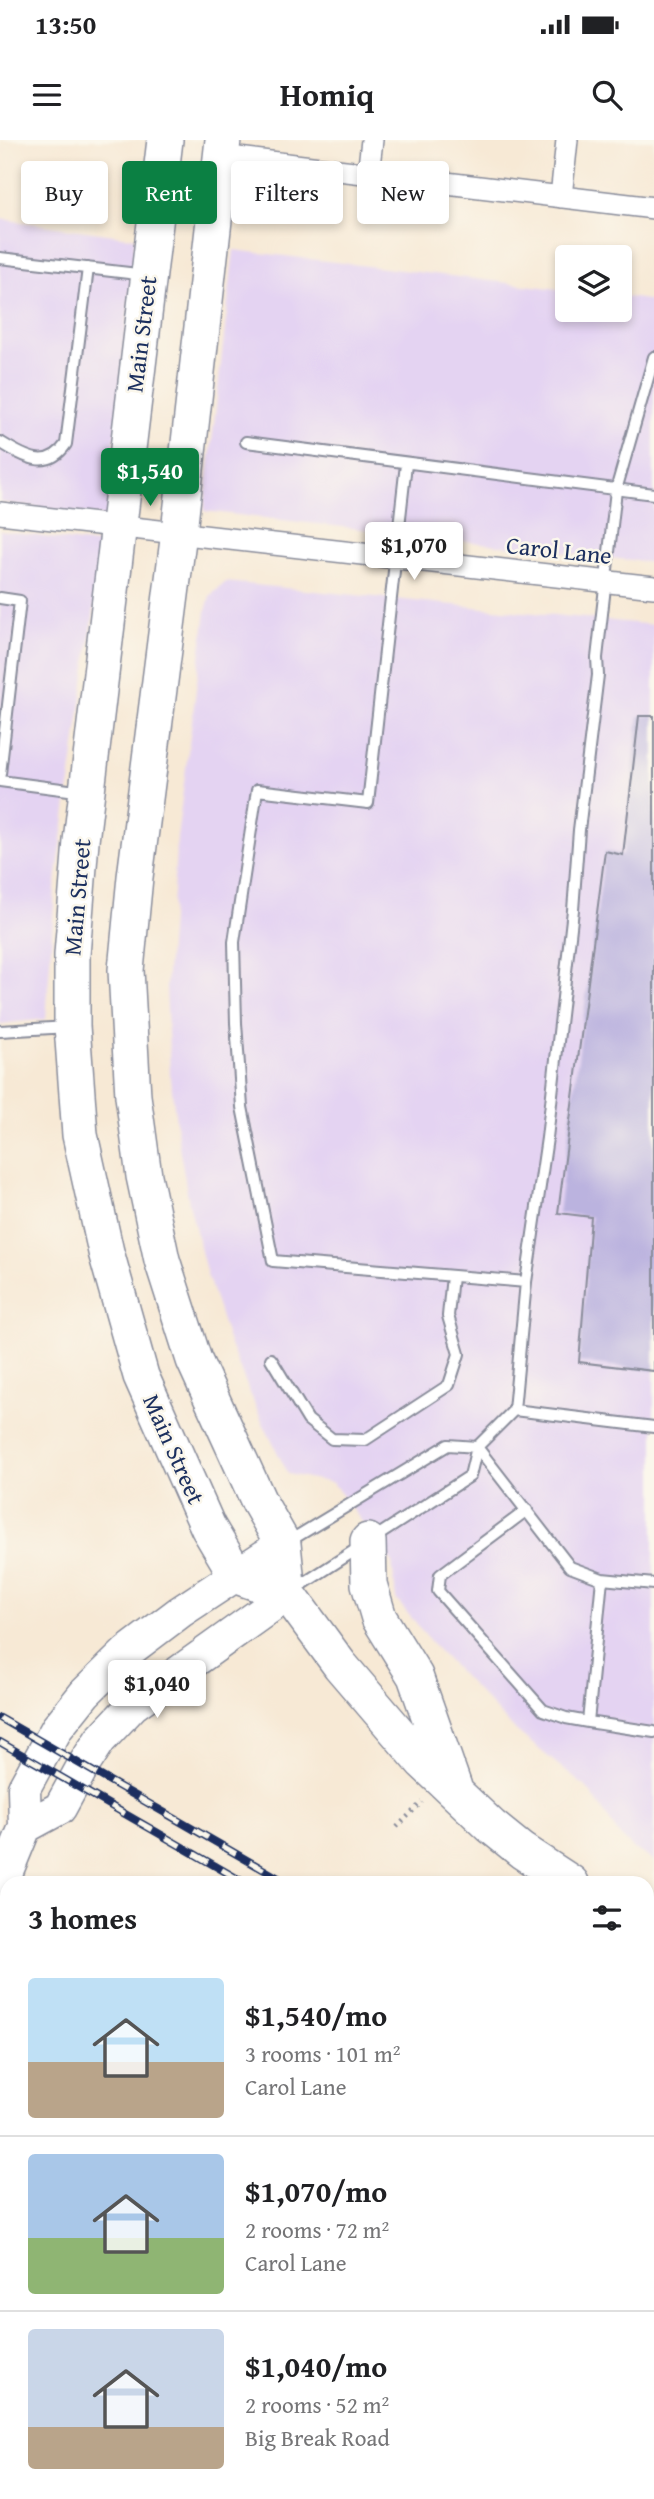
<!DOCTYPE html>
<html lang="en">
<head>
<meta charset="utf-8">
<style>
	body { margin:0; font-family:"Gentium Book Plus",serif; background:#f6f6f6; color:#202124; height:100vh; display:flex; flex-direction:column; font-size:26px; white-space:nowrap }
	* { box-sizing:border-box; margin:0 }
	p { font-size:23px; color:#757577 }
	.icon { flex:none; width:38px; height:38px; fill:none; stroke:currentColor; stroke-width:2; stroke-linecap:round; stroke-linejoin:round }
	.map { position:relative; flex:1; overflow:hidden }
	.side { position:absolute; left:0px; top:1736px; width:654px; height:623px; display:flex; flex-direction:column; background:#fff; border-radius:21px 21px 0 0; box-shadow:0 4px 10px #0003 }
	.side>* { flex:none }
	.top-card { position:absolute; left:21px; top:21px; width:612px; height:63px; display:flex; gap:14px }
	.fabs { position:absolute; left:555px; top:105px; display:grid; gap:14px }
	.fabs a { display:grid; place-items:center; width:77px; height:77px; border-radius:7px; background:#fff; box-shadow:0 4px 10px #0003; font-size:35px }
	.price { position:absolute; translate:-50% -60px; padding:0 16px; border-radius:7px; background:#fff; color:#222; font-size:23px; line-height:46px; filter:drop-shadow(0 2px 4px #0008) }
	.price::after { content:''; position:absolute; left:50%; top:42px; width:21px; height:16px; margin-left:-10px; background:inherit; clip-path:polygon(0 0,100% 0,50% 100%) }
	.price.selected { background:#0b8043; color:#fff }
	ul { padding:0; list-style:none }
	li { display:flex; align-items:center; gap:21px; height:175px; padding:0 28px }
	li+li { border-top:2px solid #e0e0e0 }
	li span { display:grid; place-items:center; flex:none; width:196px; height:140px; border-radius:7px; color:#555 }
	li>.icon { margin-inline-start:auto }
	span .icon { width:84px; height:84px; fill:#fffc; stroke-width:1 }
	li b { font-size:30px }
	h2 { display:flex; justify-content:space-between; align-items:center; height:84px; padding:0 28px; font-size:30px }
	.pill { padding:0 24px; border-radius:7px; background:#fff; box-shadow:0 4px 10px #0003; font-size:24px; line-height:63px }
	.pill.selected { background:#0b8043; color:#fff }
	.status { display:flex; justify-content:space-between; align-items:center; height:49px; padding:0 35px; background:#fff; direction:ltr }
	.status svg { height:19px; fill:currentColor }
	header { display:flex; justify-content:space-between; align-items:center; height:91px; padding:0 28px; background:#fff; font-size:32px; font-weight:800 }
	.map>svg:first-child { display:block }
	.built { fill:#e4d3f2 }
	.building { fill:#bbb3df }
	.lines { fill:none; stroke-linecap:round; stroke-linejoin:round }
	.lane-casing { stroke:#898c9a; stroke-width:14 }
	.street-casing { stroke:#898c9a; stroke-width:24 }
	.secondary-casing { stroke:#898c9a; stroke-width:35 }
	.primary-casing { stroke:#898c9a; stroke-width:38 }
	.path { stroke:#898c9a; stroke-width:4.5; stroke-dasharray:2 5; stroke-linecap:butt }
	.lane { stroke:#fff; stroke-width:10 }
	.street { stroke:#fff; stroke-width:21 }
	.secondary { stroke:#fff; stroke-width:32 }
	.primary { stroke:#fff; stroke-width:35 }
	.rail-casing { stroke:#1b2f5e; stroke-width:8 }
	.rail { stroke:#fbf7ec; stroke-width:5; stroke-dasharray:16; stroke-linecap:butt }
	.labels { text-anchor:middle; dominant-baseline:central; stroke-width:5; stroke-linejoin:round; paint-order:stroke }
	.street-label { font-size:24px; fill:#1b2f5e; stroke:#fbf7ec }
</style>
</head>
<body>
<div class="status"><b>13:50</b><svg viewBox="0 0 49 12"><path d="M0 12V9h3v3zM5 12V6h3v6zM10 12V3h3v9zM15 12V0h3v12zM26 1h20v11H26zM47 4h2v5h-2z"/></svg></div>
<header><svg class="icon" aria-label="menu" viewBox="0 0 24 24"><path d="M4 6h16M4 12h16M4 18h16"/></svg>Homiq<svg class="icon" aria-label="search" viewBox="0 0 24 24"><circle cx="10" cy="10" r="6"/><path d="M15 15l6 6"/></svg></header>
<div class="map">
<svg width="654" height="2359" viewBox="0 0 654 2359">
	<rect width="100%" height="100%" fill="#fbf7ec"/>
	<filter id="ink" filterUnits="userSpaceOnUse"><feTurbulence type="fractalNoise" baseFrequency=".0143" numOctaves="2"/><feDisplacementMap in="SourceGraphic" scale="14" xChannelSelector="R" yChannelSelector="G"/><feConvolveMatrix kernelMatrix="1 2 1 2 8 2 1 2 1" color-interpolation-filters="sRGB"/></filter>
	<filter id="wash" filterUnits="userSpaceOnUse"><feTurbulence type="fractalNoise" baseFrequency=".00686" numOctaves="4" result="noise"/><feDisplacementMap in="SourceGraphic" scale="28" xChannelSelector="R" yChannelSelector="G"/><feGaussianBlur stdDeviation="1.57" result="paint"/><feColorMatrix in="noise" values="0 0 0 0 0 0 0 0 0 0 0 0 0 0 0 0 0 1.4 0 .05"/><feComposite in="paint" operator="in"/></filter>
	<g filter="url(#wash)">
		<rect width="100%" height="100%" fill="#f7e9d5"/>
		<!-- built -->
		<path class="built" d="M0,79L135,98L107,377L0,362Z
			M234,110L567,150V170H620V156L654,161V423L204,371Z
			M0,391L103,405L55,749L46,879L0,884Z
			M226,442L654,485V1721L633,1708L620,1696L589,1650L513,1588L435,1507L396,1459L392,1422L333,1343L288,1334L260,1277L229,1203L206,1131L189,1063L179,1006L170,934L166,847L177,698L206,471L210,456Z"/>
		<g id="blocks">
			<!-- building -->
			<path class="building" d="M639,576H654V1231L579,1222L591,1077L558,1073L605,711L623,715Z"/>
		</g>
	</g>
	<g filter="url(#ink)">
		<use href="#blocks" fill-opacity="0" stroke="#898c9a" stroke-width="2"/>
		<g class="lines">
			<!-- lane casing -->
			<g class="lane-casing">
				<path id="lane" d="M0,118L146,135
					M0,302C23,316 47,332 66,304L88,128
					M246,302L654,354
					M406,324L368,663L257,650L234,802L236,883L242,967L273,1121L526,1142
					M0,458L20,461L0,634
					M0,641L84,652
					M0,891L69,887
					M271,1219L308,1280L332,1299L365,1300L449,1245L459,1214L448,1176L452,1136
					M514,1270L526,1142L547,998L573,770L579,690L598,535L597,518L616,350L654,217
					M527,1370L440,1435L438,1451L543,1570L566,1578L588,1582
					M286,1403L448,1305L477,1307L470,1336L295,1449
					M602,1439L570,1427L477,1307L514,1270L654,1287
					M654,1444L602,1439L588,1582L654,1592"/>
			</g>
			<!-- street casing -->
			<g class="street-casing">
				<path id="street" d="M221,16L654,68
					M368,35L372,0
					M561,57L567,0
					M0,373L654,447"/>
			</g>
			<!-- secondary casing -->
			<g class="secondary-casing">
				<path id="secondary" d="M25,1687L60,1668L83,1626L100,1600L133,1565L288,1454
					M0,1748L25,1687L24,1648L57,1588L85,1553L127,1512L180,1472L283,1404"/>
			</g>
			<!-- primary casing -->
			<g class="primary-casing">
				<path id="primary" d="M165,0L81,701L72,815V886L80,995L106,1112L141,1236L208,1387L237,1436L288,1454
					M223,0L179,392L135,737L126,830L133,956L144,1036L162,1120L194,1220L259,1362L283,1404L288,1454L340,1525L423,1622L491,1686L522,1711L571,1743
					M368,1401L369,1444L379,1478L415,1536L454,1647
					M648,1793L654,1797"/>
			</g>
			<!-- path -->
			<path class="path" d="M397,1687L422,1662"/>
			<!-- lane -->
			<use href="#lane" class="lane"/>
			<!-- street -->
			<use href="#street" class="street"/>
			<!-- secondary -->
			<use href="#secondary" class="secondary"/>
			<!-- primary -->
			<use href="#primary" class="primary"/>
			<!-- rail casing -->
			<g class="rail-casing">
				<path id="rail" d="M0,1578L287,1743
					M0,1602L245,1743
					M648,1950L654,1954
					M648,1976L654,1980"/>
			</g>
			<!-- rail -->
			<use href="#rail" class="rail"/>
		</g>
	</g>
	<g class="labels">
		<!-- street labels -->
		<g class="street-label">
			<text transform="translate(141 194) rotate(-83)">Main Street</text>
			<text transform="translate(559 410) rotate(6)">Carol Lane</text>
			<text transform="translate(77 757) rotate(-85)">Main Street</text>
			<text transform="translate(174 1309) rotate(66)">Main Street</text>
		</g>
	</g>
</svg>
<div class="fabs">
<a><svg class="icon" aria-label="layers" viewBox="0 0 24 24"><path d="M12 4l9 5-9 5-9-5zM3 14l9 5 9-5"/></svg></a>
</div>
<b class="price selected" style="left:150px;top:368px">$1,540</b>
<b class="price" style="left:414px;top:442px">$1,070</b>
<b class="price" style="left:157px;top:1580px">$1,040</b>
<div class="top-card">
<a class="pill">Buy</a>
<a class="pill selected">Rent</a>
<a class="pill">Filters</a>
<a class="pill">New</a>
</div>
<section class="side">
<h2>3 homes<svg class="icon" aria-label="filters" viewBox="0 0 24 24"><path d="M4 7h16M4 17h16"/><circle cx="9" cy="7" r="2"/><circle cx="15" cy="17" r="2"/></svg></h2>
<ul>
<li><span style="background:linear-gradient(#bfe0f5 60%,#b9a48a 0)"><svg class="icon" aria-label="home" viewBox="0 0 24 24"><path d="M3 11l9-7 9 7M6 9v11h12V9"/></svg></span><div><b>$1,540/mo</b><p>3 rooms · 101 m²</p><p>Carol Lane</p></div></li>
<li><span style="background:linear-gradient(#a9c7e8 60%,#8fb573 0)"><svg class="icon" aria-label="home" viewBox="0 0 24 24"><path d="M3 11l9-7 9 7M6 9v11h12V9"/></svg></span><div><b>$1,070/mo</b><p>2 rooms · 72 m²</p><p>Carol Lane</p></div></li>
<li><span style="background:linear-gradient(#c9d6e8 70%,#b9a48a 0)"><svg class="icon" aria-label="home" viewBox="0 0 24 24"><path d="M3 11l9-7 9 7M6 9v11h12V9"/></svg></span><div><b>$1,040/mo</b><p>2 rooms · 52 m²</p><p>Big Break Road</p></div></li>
</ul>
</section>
</div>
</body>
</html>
